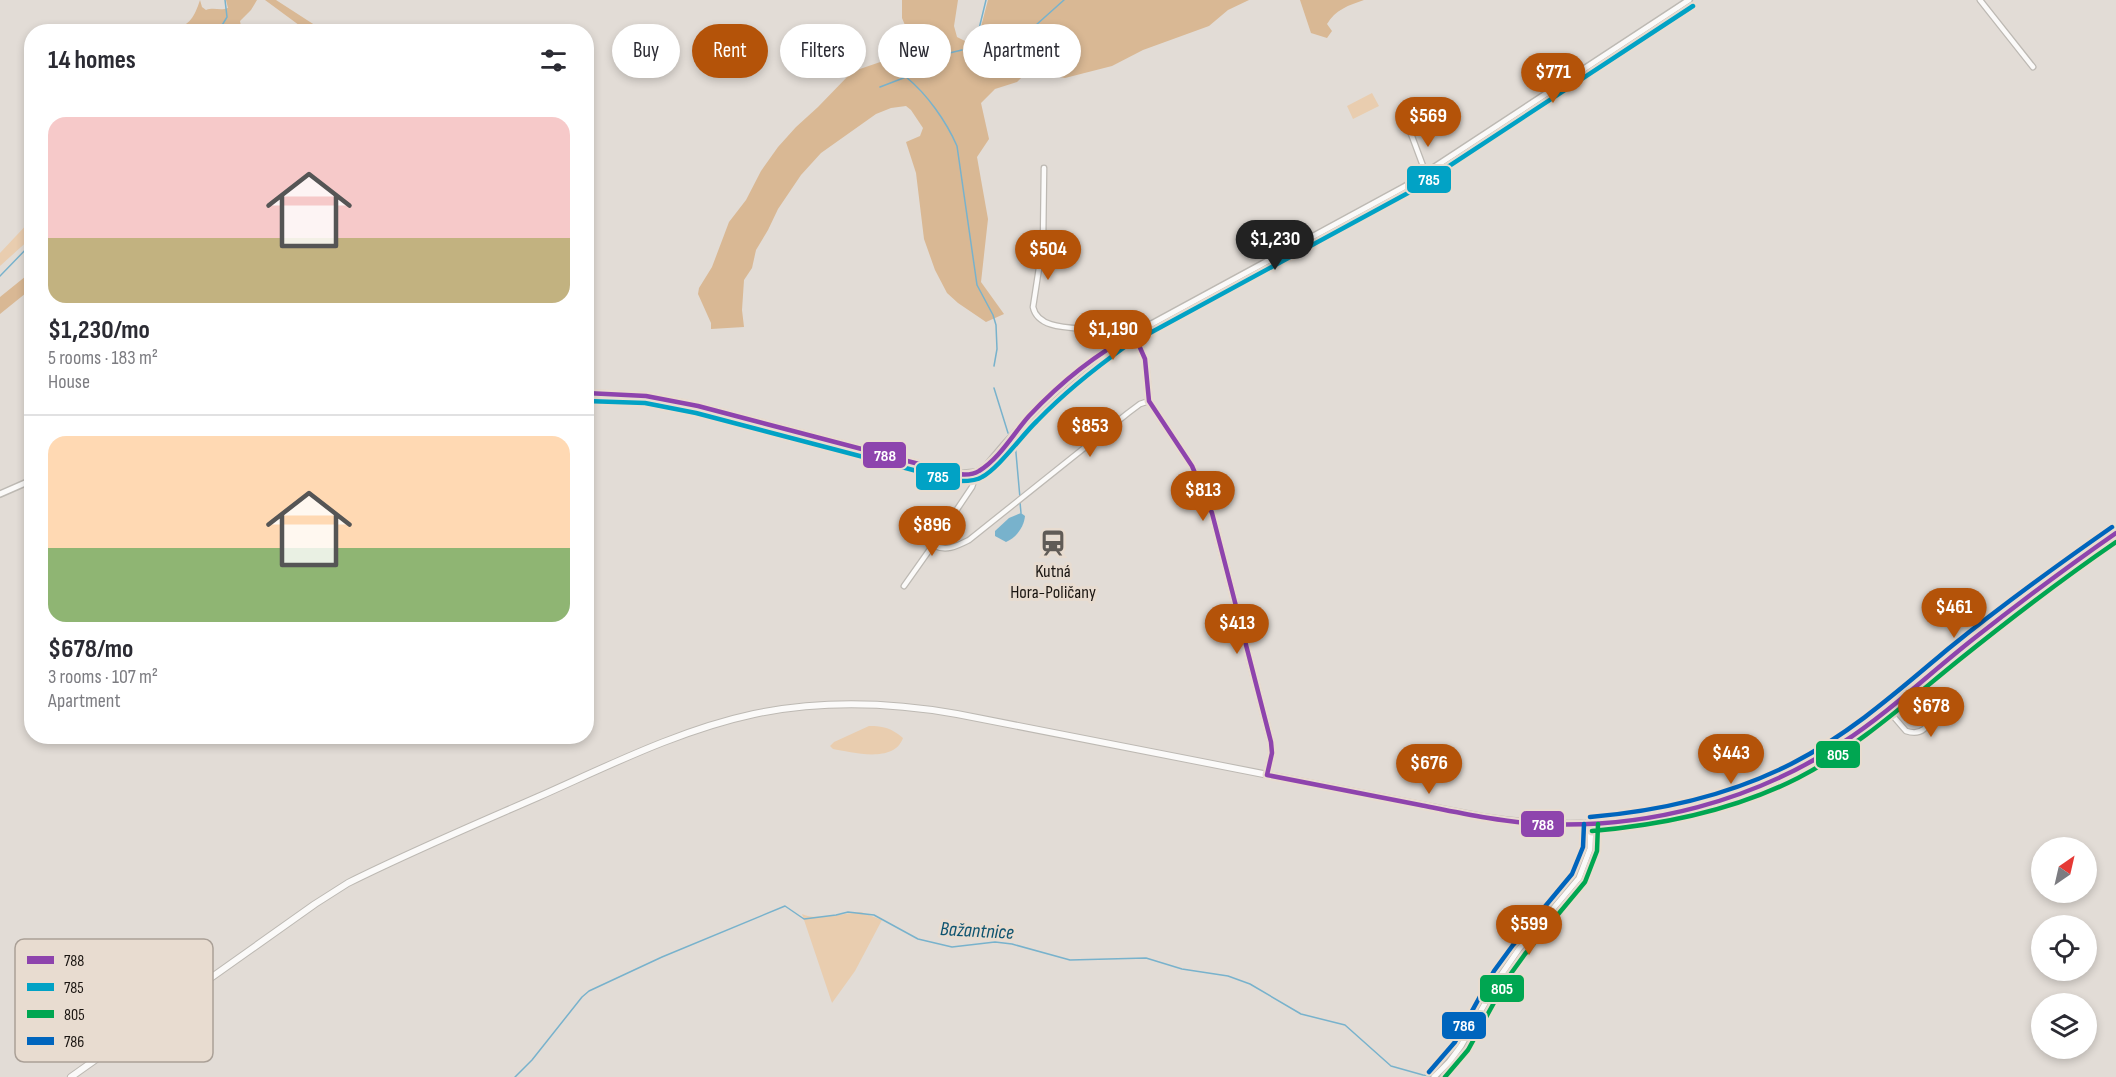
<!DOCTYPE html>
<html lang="en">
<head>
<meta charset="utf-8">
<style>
	body { margin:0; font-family:"Sofia Sans Condensed",sans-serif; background:#f7f7f7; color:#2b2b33; height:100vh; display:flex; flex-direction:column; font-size:22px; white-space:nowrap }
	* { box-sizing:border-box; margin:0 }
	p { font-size:20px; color:#7c7c81 }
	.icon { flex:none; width:33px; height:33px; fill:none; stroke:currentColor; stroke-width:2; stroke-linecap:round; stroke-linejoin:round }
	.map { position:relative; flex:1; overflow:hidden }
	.details { position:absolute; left:24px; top:24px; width:570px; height:720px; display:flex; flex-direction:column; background:#fff; border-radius:24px; box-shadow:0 3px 9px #0003 }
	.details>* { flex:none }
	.banner { position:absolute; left:612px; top:24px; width:570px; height:54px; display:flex; gap:12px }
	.needle { width:39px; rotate:34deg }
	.buttons { position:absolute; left:2031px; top:837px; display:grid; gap:12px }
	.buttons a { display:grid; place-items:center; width:66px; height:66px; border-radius:50%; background:#fff; box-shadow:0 3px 9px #0003; font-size:30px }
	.price { position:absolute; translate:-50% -51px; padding:0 14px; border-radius:21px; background:#b45309; color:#fff; font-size:20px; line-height:39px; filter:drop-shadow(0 2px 3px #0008) }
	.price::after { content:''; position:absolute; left:50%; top:36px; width:18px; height:14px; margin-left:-9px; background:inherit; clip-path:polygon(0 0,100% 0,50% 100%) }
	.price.selected { background:#222; color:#fff }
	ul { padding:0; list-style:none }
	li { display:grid; align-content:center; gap:12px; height:318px; padding:0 24px }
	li+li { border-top:2px solid #e1e1e2 }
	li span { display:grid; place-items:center; height:186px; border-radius:18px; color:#555 }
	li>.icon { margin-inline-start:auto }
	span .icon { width:108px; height:108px; fill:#fffc; stroke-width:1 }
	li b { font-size:26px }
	h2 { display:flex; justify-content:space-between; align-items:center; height:72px; padding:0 24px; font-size:26px }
	.pill { padding:0 21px; border-radius:27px; background:#fff; box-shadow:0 3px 9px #0003; font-size:21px; line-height:54px }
	.pill.selected { background:#b45309; color:#fff }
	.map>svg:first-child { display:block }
	.green { fill:#e9cdaf }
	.forest { fill:#d9b894 }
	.water { fill:#78b2cc }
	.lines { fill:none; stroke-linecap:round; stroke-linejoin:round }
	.stream { stroke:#78b2cc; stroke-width:1.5 }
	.minor-casing { stroke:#bdb9b3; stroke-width:7 }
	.tertiary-casing { stroke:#bdb9b3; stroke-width:8 }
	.secondary-casing { stroke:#bdb9b3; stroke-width:8 }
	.minor { stroke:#fbfaf9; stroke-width:4.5 }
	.tertiary { stroke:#fbfaf9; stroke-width:5 }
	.secondary { stroke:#fbfaf9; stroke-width:6 }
	.bus-1-casing { stroke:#e8dcd0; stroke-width:9 }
	.bus-2-casing { stroke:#e8dcd0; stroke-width:9 }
	.bus-3-casing { stroke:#e8dcd0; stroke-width:9 }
	.bus-4-casing { stroke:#e8dcd0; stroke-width:9 }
	.bus-1 { stroke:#8e44ad; stroke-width:4.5 }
	.bus-2 { stroke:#01a2c5; stroke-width:4.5 }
	.bus-3 { stroke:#00a651; stroke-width:4.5 }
	.bus-4 { stroke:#0065bd; stroke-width:4.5 }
	.labels { text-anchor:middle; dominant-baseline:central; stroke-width:6; stroke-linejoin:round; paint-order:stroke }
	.poi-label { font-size:18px; fill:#1a1511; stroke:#e8dcd0 }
	.water-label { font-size:20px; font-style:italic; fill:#0e536f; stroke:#e8dcd0 }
	.key { fill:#e8dcd0; stroke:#aaa097; stroke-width:1.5 }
	.key-label { font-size:16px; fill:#1a1511 }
	.line-badge { stroke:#e8dcd0; stroke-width:2 }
	.badge-label { font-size:16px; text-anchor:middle; font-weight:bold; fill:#fff }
</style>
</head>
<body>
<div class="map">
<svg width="2116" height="1077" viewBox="0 0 2116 1077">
	<rect width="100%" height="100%" fill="#e2dcd6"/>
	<!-- green -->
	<path class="green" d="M1372,93L1379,106L1353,119L1347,106Z
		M31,220V238L0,266V253Z
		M869,726C884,726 891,728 903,738C894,764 851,752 833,749L830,746L834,742Z
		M861,912L882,920L855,971L832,1003L802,914C815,921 845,913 861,912Z"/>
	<!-- forest -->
	<path class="forest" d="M200,0L202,7L206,10C214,7 220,11 228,8L226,0H257L251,10L240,21L242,31H173C191,23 194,18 200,0Z
		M265,0H276L324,31H307Z
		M902,0H958L954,26L957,37L965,41L978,38L988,0H1249L1228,10L1209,26L1143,50L1112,66L1065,78L1028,71L1017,82L995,89L981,103L989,139L977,157L988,219L981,282L1004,314L986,322L958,303L947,293L935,270L924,239L916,173L906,142L920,136L923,128L911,110L906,106L891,108L876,114L821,153L801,175L778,209L768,230L756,250L752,268L744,280L742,310L744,327L711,329V323L698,294L699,288L712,267L729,222L746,200L761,171L778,147L796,127L818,107L848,76L857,70L889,59L899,53L904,47L909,35L902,18Z
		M1300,0H1364C1349,5 1335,10 1327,24L1332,31L1327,38L1311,33Z
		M31,272V289L0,314V297Z"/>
	<!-- water -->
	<path class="water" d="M1021,513L1025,516C1024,527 1016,538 1006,542L995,536V531L1009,518Z"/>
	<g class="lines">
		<!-- stream -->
		<path class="stream" d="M986,0L978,33L981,46L989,51L1017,42L1064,0
			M218,32L227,17L225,0
			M964,49L981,46
			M962,50L941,55L906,77C927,94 946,121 957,146L977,285L993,315L996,325L997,349L994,366
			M880,87L906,77
			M0,276L32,243
			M994,388L1008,433
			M1015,442L1020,498
			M1020,502L1021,513
			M515,1077L532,1060L582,997L589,991L662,957L785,906L804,919L836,915L848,912L874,915L918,939L952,947L995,942L1012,944L1070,960L1146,958L1182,969L1228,976L1250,984L1301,1014L1345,1025L1391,1066L1423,1075L1432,1076"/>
		<!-- minor casing -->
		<g class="minor-casing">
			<path id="minor" d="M1980,0L2033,67
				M1410,131L1426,174
				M1044,168L1043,242L1033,307C1038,331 1076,327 1095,330C1105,332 1114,337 1122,340
				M977,472L972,487L933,545C946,552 957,546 969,540L1128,413L1140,404L1149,401
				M904,586L933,545
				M1887,709L1906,731C1912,733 1918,734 1924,729C1940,717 1921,699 1914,688"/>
		</g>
		<!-- tertiary casing -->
		<g class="tertiary-casing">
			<path id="tertiary" d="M1134,334L1145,359L1149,401L1192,466L1212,513L1271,742L1272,753L1267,775
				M586,393L646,396L698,406L957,474L977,472L986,466C1028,415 1068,377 1122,340L1404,187L1689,0
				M0,494L32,480
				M1434,1077L1449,1062L1461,1046L1501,975L1519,949L1579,878L1590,849L1591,824"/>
		</g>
		<!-- secondary casing -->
		<g class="secondary-casing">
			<path id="secondary" d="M71,1077L315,904L348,883C410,852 474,825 538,797C608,766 679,730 754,714C821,700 889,702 957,714L1483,817C1600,835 1716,817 1820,757C1868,729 1910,691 1953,656C2005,612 2060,572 2116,533"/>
		</g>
		<!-- minor -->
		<use href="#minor" class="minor"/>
		<!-- tertiary -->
		<use href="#tertiary" class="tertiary"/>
		<!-- secondary -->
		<use href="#secondary" class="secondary"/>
		<!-- bus-1 casing -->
		<g class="bus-1-casing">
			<path id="bus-1" d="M1134,334L1145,359L1149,401L1192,466L1212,513L1271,742L1272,753L1267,775
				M586,393L646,396L698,406L957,474C965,475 973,475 979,471C1000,458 1013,434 1029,416C1060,383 1094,355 1134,334
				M1267,775C1318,785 1369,795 1420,805C1460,813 1501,822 1541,824C1647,829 1753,801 1842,743C1888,713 1929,674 1972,640C2019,603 2067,567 2116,533"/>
		</g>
		<!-- bus-2 casing -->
		<g class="bus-2-casing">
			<path id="bus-2" d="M586,401L645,403L696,413L955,481C963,481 975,482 982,477C999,468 1022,435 1037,421C1064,393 1094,369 1126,346L1408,193L1693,6"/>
		</g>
		<!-- bus-3 casing -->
		<g class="bus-3-casing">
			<path id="bus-3" d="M1592,831C1663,825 1733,811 1798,778C1858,747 1907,702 1959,660C2010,619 2062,579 2116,542
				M1445,1077L1468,1050L1507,979L1525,954L1585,882L1597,851L1598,824"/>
		</g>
		<!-- bus-4 casing -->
		<g class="bus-4-casing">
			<path id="bus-4" d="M1590,817C1660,811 1728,796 1791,764C1850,734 1898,691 1948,649C2001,606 2056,566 2112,527
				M1429,1072L1455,1042L1494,971L1513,945L1572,874L1583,847L1584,824"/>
		</g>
		<!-- bus-1 -->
		<use href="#bus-1" class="bus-1"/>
		<!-- bus-2 -->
		<use href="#bus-2" class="bus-2"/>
		<!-- bus-3 -->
		<use href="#bus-3" class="bus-3"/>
		<!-- bus-4 -->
		<use href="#bus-4" class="bus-4"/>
	</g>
	<!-- icons -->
	<defs>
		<g id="station-bare" transform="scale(2.07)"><path d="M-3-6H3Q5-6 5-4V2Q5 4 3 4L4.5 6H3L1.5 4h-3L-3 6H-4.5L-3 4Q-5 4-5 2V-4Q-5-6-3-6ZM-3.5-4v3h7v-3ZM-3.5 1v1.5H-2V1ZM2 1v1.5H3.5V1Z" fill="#605b56" stroke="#e8dcd0" stroke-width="2.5" paint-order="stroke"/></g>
	</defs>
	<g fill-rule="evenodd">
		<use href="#station-bare" x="1053" y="543"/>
	</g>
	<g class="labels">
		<!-- poi labels -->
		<g class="poi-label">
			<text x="1053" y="571">Kutná<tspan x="1053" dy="21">Hora-Poličany</tspan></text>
		</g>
		<!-- water labels -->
		<g class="water-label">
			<text transform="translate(977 931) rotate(3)">Bažantnice</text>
		</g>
	</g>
	<!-- legend -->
	<rect x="15" y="939" width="198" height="123" rx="9" class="key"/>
	<rect x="27" y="956" width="27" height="8" fill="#8e44ad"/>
	<rect x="27" y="983" width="27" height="8" fill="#01a2c5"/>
	<rect x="27" y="1010" width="27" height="8" fill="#00a651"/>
	<rect x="27" y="1037" width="27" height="8" fill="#0065bd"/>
	<g class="key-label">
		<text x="64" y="966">788</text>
		<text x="64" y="993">785</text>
		<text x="64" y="1020">805</text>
		<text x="64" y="1047">786</text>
	</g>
	<g class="line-badge">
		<rect x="1406" y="165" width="46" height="29" rx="6" fill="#01a2c5"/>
		<rect x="862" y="441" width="45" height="28" rx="6" fill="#8e44ad"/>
		<rect x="915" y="462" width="46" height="29" rx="6" fill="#01a2c5"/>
		<rect x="1815" y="740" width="46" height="29" rx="6" fill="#00a651"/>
		<rect x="1520" y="810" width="45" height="28" rx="6" fill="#8e44ad"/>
		<rect x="1479" y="974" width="46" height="29" rx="6" fill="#00a651"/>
		<rect x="1441" y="1011" width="46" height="29" rx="6" fill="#0065bd"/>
	</g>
	<g class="badge-label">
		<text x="1429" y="185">785</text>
		<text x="885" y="461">788</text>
		<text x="938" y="482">785</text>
		<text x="1838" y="760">805</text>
		<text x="1543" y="830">788</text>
		<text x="1502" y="994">805</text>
		<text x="1464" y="1031">786</text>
	</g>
</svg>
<div class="buttons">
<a><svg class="needle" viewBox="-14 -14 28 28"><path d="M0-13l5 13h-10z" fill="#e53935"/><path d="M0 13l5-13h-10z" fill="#7c7c81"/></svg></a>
<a><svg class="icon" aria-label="locate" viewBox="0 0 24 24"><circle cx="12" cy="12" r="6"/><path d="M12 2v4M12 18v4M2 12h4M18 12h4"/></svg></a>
<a><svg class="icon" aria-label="layers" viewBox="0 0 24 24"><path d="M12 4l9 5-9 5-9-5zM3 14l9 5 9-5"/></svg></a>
</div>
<b class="price" style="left:1553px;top:104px">$771</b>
<b class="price" style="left:1428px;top:148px">$569</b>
<b class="price selected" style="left:1275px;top:271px">$1,230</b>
<b class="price" style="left:1048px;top:281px">$504</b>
<b class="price" style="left:1113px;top:361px">$1,190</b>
<b class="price" style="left:1090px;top:458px">$853</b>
<b class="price" style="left:1203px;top:522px">$813</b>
<b class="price" style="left:932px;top:557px">$896</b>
<b class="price" style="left:1954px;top:639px">$461</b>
<b class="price" style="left:1237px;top:655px">$413</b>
<b class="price" style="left:1931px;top:738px">$678</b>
<b class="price" style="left:1731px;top:785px">$443</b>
<b class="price" style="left:1429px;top:795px">$676</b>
<b class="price" style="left:1529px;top:956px">$599</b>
<div class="banner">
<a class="pill">Buy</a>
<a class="pill selected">Rent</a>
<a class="pill">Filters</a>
<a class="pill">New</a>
<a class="pill">Apartment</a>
</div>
<section class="details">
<h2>14 homes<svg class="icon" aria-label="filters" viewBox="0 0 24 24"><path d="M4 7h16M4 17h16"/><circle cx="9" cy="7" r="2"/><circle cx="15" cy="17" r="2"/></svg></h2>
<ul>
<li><span style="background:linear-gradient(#f6c9c9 65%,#c2b280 0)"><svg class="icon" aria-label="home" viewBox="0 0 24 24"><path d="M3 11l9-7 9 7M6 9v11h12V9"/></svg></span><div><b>$1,230/mo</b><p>5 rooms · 183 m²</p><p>House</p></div></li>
<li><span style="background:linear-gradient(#ffd9b3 60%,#8fb573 0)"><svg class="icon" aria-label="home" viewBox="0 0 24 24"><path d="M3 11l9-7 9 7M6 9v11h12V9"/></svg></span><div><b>$678/mo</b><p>3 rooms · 107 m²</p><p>Apartment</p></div></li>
</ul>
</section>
</div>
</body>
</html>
